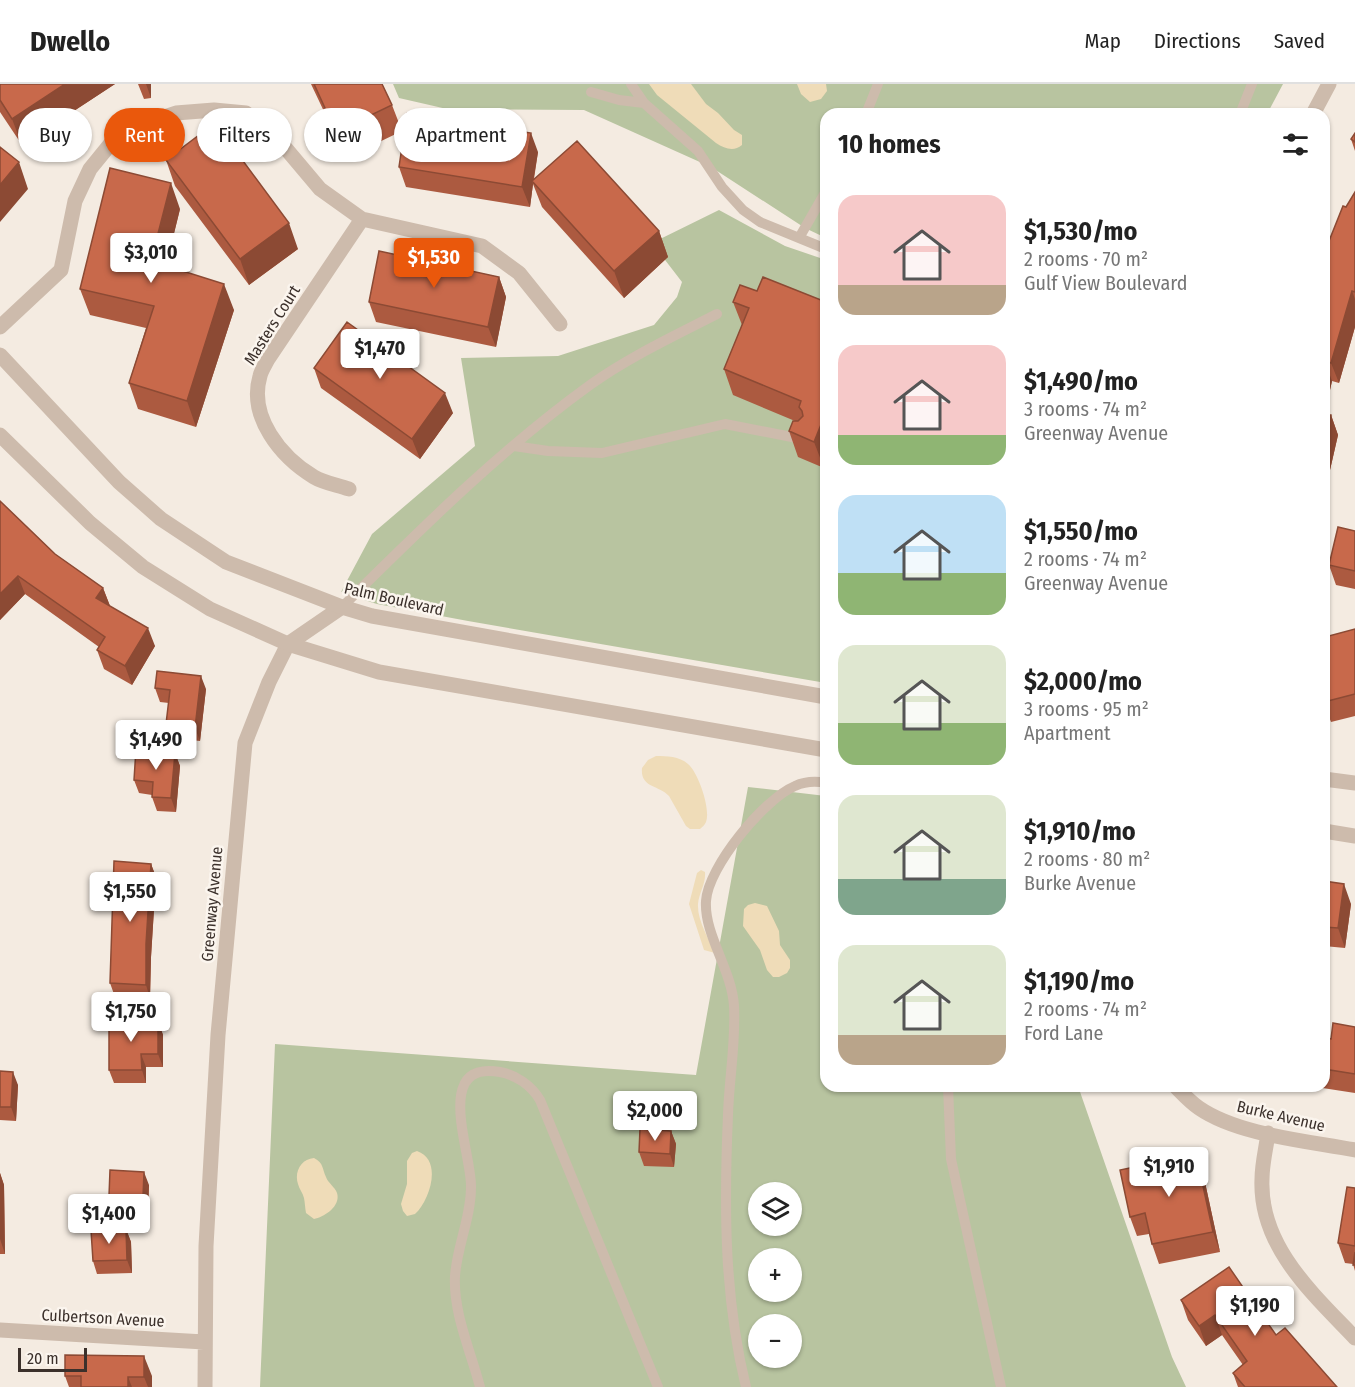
<!DOCTYPE html>
<html lang="en">
<head>
<meta charset="utf-8">
<style>
	body { margin:0; font-family:"Fira Sans Condensed",sans-serif; background:#f2f2f2; color:#222; height:100vh; display:flex; flex-direction:column; font-size:22px; white-space:nowrap }
	* { box-sizing:border-box; margin:0 }
	p { font-size:20px; color:#767676 }
	.icon { flex:none; width:33px; height:33px; fill:none; stroke:currentColor; stroke-width:2; stroke-linecap:round; stroke-linejoin:round }
	.map { position:relative; flex:1; overflow:hidden }
	.side { position:absolute; left:820px; top:24px; width:510px; height:984px; display:flex; flex-direction:column; background:#fff; border-radius:18px; box-shadow:0 2px 4px #0004 }
	.side>* { flex:none }
	.guide { position:absolute; left:18px; top:24px; width:570px; height:54px; display:flex; gap:12px }
	.buttons { position:absolute; left:748px; top:1098px; display:grid; gap:12px }
	.buttons a { display:grid; place-items:center; width:54px; height:54px; border-radius:50%; background:#fff; box-shadow:0 2px 4px #0004; font-size:30px }
	.scale { position:absolute; left:18px; bottom:15px; width:69px; box-sizing:border-box; padding-left:6px; border:3px solid #3b302b; border-top:0; font-size:16px; line-height:21px; white-space:nowrap; color:#3b302b; -webkit-text-stroke:4px #fbf5ee; paint-order:stroke }
	.price { position:absolute; translate:-50% -51px; padding:0 14px; border-radius:6px; background:#fff; color:#222; font-size:20px; line-height:39px; filter:drop-shadow(0 2px 3px #0008) }
	.price::after { content:''; position:absolute; left:50%; top:36px; width:18px; height:14px; margin-left:-9px; background:inherit; clip-path:polygon(0 0,100% 0,50% 100%) }
	.price.current { background:#ea580c; color:#fff }
	ul { padding:0; list-style:none }
	li { display:flex; align-items:center; gap:18px; height:150px; padding:0 18px }
	li span { display:grid; place-items:center; flex:none; width:168px; height:120px; border-radius:18px; color:#555 }
	li>.icon { margin-inline-start:auto }
	span .icon { width:72px; height:72px; fill:#fffc; stroke-width:1 }
	li b { font-size:26px }
	h2 { display:flex; justify-content:space-between; align-items:center; height:72px; padding:0 18px; font-size:26px }
	.pill { padding:0 21px; border-radius:27px; background:#fff; box-shadow:0 2px 4px #0004; font-size:21px; line-height:54px }
	.pill.current { background:#ea580c; color:#fff }
	header { display:flex; align-items:center; gap:36px; box-sizing:border-box; height:84px; padding:0 30px; background:#fff; border-bottom:2px solid #e0e0e0 }
	header strong { font-size:28px }
	nav { display:flex; gap:33px; margin-inline-start:auto; font-size:21px }
	.map>svg:first-child { display:block }
	.green { fill:#b8c4a0; fill-rule:evenodd }
	.sand { fill:#efdcb8 }
	.lines { fill:none; stroke-linecap:round; stroke-linejoin:round }
	.service { stroke:#cdbbac; stroke-width:10 }
	.minor { stroke:#cdbbac; stroke-width:15 }
	.tertiary { stroke:#cdbbac; stroke-width:15 }
	.wall { fill:#ac5a40 }
	.shaded-wall { fill:#8c4a34 }
	.building { fill:#c8694b; stroke:#8c4a34; stroke-width:1.5 }
	.labels { text-anchor:middle; dominant-baseline:central; stroke-width:5; stroke-linejoin:round; paint-order:stroke }
	.street-label { font-size:16px; fill:#3b302b; stroke:#fbf5ee }
</style>
</head>
<body>
<header>
<strong>Dwello</strong>
<nav><a>Map</a><a>Directions</a><a>Saved</a></nav>
</header>
<div class="map">
<svg width="1355" height="1303" viewBox="0 0 1355 1303">
	<rect width="100%" height="100%" fill="#f4ebe1"/>
	<!-- green -->
	<path class="green" d="M393,0H1283L1267,30H826V154L805,144L711,83L584,26L447,25L399,14Z
		M719,126L785,162L826,176V599L468,537L377,520L351,512L347,505L341,508L372,450L475,362L461,274L558,272L654,241L677,213L682,198L652,159Z
		M748,703L826,712V1002H1078L1172,1273L1186,1303H260L275,960L696,991ZM759,1108H792V1142H759ZM759,1174H792V1208H759ZM759,1240H792V1274H759Z"/>
	<!-- sand -->
	<path class="sand" d="M649,0H691L706,20L718,29L734,46L742,51V61C734,68 725,65 716,59L657,11Z
		M797,0H826L827,7L821,15L810,18L801,10Z
		M656,672C667,672 679,672 688,680C698,688 711,725 706,738C705,741 702,743 700,745H690L686,742L669,712C659,701 640,704 642,684L648,676Z
		M701,786L705,788C706,800 699,809 698,820C697,836 709,855 715,869L704,866L689,820L697,789Z
		M755,819L767,822L779,847L780,861L790,876V884L787,889L779,893H773L767,886L760,866L743,842L744,825L748,821Z
		M417,1067C443,1076 430,1116 415,1130L407,1132L403,1127L401,1120L407,1100V1077L412,1069Z
		M314,1074C324,1079 322,1085 326,1093C328,1099 335,1103 337,1109C341,1122 325,1133 314,1135L306,1129C305,1124 305,1119 304,1114C303,1109 299,1105 298,1100C294,1088 301,1075 314,1074Z"/>
	<g class="lines">
		<!-- service -->
		<path class="service" d="M631,0L644,19
			M591,8L619,16L644,19L698,67L722,103L743,126L760,138L826,165
			M866,30L878,0
			M1240,30L1252,0
			M799,154L826,107
			M514,362L548,367L602,369L725,340L802,355
			M342,523C421,445 500,366 590,301C629,273 674,252 717,230
			M948,1002L951,1075L1001,1303
			M480,1303C471,1268 453,1229 455,1192C457,1162 471,1134 471,1103C472,1069 432,976 500,988C516,991 531,1001 540,1016L658,1303
			M746,1303C724,1214 724,1122 728,1031C729,995 736,959 734,922C732,886 704,851 706,817C708,783 764,715 795,702C806,697 816,697 826,699"/>
		<!-- minor -->
		<path class="minor" d="M1313,30L1329,0
			M0,243L61,186L75,117L90,85L112,58L134,43L176,29L214,26L246,29L277,54L320,105L362,135L482,162L519,189L560,240
			M349,405C338,401 324,399 314,393C281,373 248,333 260,292C261,287 265,281 268,275L362,135
			M1175,1002C1182,1009 1190,1018 1199,1024C1238,1051 1308,1057 1355,1066
			M1268,1049C1266,1065 1262,1080 1262,1095C1259,1162 1313,1210 1355,1254
			M0,1246L204,1258
			M205,1303L206,1162L218,951L245,659L269,598L288,560L342,523"/>
		<!-- tertiary -->
		<path class="tertiary" d="M0,271L119,398L161,435L226,478L342,523L372,532L826,613
			M0,351L90,439L143,483L210,525L288,560L379,588L826,666
			M1324,695L1355,699
			M1324,747L1355,752"/>
	</g>
	<!-- wall -->
	<path class="wall" d="M0,0H115L22,61L0,28Z
		M138,0H151V14L144,15Z
		M311,0H382L392,21L402,47L346,74Z
		M1355,49V67L1351,55Z
		M538,68L534,95L659,147L668,173L624,214L542,123L533,100L530,123L406,103L399,83Z
		M166,76L298,165L249,201L175,102Z
		M1355,108V243L1339,299L1332,297L1325,330L1331,331L1338,351L1330,386L1324,385V155L1329,157L1346,123Z
		M180,125L166,181L234,226L196,343L138,325L129,299L146,244L90,231L80,205Z
		M499,193L506,213L496,263L376,238L369,218Z
		M757,207L826,218V377L824,384L798,373L789,347L795,337L733,311L724,285L742,241L733,218Z
		M314,284L453,329L420,375L321,304Z
		M0,417L55,470L103,504L110,522L155,562L132,601L104,585L97,566L99,563L25,510L0,536Z
		M1355,447V505L1336,501L1329,481Z
		M1355,545V632L1331,638L1324,620V569L1329,568Z
		M155,604L206,605L200,657L171,654L166,640L169,619L160,618Z
		M175,669L180,682L176,728L157,727L152,713V711L139,709L134,696Z
		M151,780L156,793L151,873L150,914L115,913L110,899Z
		M1324,797L1351,820L1345,864L1324,862Z
		M158,937L163,951V983H146V999H114L109,986Z
		M1355,943V1009L1316,1003L1324,1002V954L1331,955Z
		M0,987L18,1001L16,1037L0,1036Z
		M671,1047L676,1060L674,1083L644,1082L639,1068Z
		M0,1089L4,1101L5,1170H0Z
		M1203,1089L1220,1168L1159,1180L1152,1160L1149,1150L1137,1152L1130,1133Z
		M149,1101L148,1127L114,1125L109,1112Z
		M1355,1104V1187L1353,1180L1345,1179L1338,1159Z
		M126,1145L131,1158L132,1189L97,1190L93,1177Z
		M1181,1216L1276,1251L1337,1303H1238L1233,1289L1243,1281L1222,1251L1206,1262L1188,1236Z
		M65,1292H152V1303H69Z"/>
	<!-- shaded-wall -->
	<path class="shaded-wall" d="M65,0H115L22,61L12,35Z
		M146,0H151V14Z
		M531,49L538,68L533,98L532,97L533,100L530,123L522,103Z
		M19,78L28,105L0,138V101Z
		M171,99L180,125L161,203L151,177Z
		M289,139L298,165L249,201L240,175Z
		M659,147L668,173L624,214L614,187Z
		M499,193L506,213L496,263L488,243Z
		M224,200L234,226L196,343L187,317Z
		M1352,207L1355,215V243L1339,299L1331,279Z
		M1325,277L1332,297L1324,331V280Z
		M445,309L453,329L420,375L412,355Z
		M826,328V377L824,384L814,358Z
		M1331,331L1338,351L1330,386L1324,372V357Z
		M18,492L25,510L0,536V510Z
		M103,504L110,522L96,514Z
		M148,544L155,562L132,601L125,582Z
		M201,592L206,605L200,657L195,644Z
		M175,669L180,682L176,728L171,714Z
		M151,780L156,793L151,873L150,914L146,901V860Z
		M1344,800L1351,820L1345,864L1338,844Z
		M158,937L163,951V983L158,970Z
		M141,970L146,983V999L142,986Z
		M13,988L18,1001L16,1037L11,1023Z
		M671,1047L676,1060L674,1083L670,1070Z
		M1196,1070L1203,1089L1220,1168L1213,1148Z
		M144,1088L149,1101L148,1127L143,1113Z
		M0,1089L4,1101L5,1170L0,1155Z
		M126,1145L131,1158L132,1189L127,1176Z
		M1215,1231L1222,1251L1206,1262L1199,1242Z
		M144,1272L152,1292V1303H148L144,1293Z
		M128,1293L132,1303H128Z"/>
	<!-- building -->
	<path class="building" d="M0,0H65L12,35L0,16Z
		M314,0H382L392,21L336,48Z
		M407,29L531,49L522,103L399,83Z
		M215,39L289,139L240,175L166,76Z
		M1355,49V58L1351,55Z
		M577,57L659,147L614,187L532,97Z
		M0,63L19,78L0,101Z
		M110,84L171,99L151,177L224,200L187,317L129,299L154,222L80,205Z
		M1355,108V208L1352,207L1331,279L1325,277L1324,280V155L1329,157L1343,122L1346,123Z
		M379,167L499,193L488,243L369,218Z
		M763,193L826,218V328L814,358L789,347L793,337H798L803,332L802,327L799,323L801,317L724,285L749,224L733,218L740,201L757,207Z
		M347,238L445,309L412,355L314,284Z
		M1324,330L1331,331L1324,357Z
		M0,417L55,470L103,504L96,514L148,544L125,582L97,566L105,553L18,492L0,510Z
		M1338,443L1355,447V487L1329,481Z
		M1355,545V610L1324,618V569L1329,568L1325,553Z
		M157,587L201,592L195,644L166,640L170,606L155,604Z
		M136,665L175,669L171,714L152,713L153,698L134,696Z
		M114,777L151,780L146,860V901L110,899Z
		M1324,797L1344,800L1338,844L1324,843Z
		M109,937H158V970H141L142,986H109Z
		M1333,939L1355,943V990L1324,985V954L1331,955Z
		M0,987L13,988L11,1023H0Z
		M640,1045L671,1047L670,1070L639,1068Z
		M1196,1070L1213,1148L1152,1160L1145,1129L1130,1133L1120,1086Z
		M110,1086L144,1088L143,1113L109,1112Z
		M1347,1103L1355,1104V1162L1338,1159Z
		M126,1145L127,1176L93,1177L91,1146Z
		M1355,1168V1181H1353Z
		M1229,1183L1276,1251L1285,1244L1337,1303H1245L1233,1289L1247,1277L1215,1231L1199,1242L1181,1216Z
		M65,1271L144,1272V1293H128V1303H81V1292H65Z"/>
	<g class="labels">
		<!-- street labels -->
		<g class="street-label">
			<text transform="translate(272 241) rotate(-58)">Masters Court</text>
			<text transform="translate(394 515) rotate(13)">Palm Boulevard</text>
			<text transform="translate(212 820) rotate(-85)">Greenway Avenue</text>
			<text transform="translate(1281 1032) rotate(13)">Burke Avenue</text>
			<text transform="translate(103 1234) rotate(3)">Culbertson Avenue</text>
		</g>
	</g>
</svg>
<div class="buttons">
<a><svg class="icon" aria-label="layers" viewBox="0 0 24 24"><path d="M12 4l9 5-9 5-9-5zM3 14l9 5 9-5"/></svg></a>
<a>+</a>
<a>−</a>
</div>
<div class="scale">20 m</div>
<b class="price" style="left:151px;top:200px">$3,010</b>
<b class="price current" style="left:434px;top:205px">$1,530</b>
<b class="price" style="left:380px;top:296px">$1,470</b>
<b class="price" style="left:156px;top:687px">$1,490</b>
<b class="price" style="left:130px;top:839px">$1,550</b>
<b class="price" style="left:131px;top:959px">$1,750</b>
<b class="price" style="left:655px;top:1058px">$2,000</b>
<b class="price" style="left:1169px;top:1114px">$1,910</b>
<b class="price" style="left:109px;top:1161px">$1,400</b>
<b class="price" style="left:1255px;top:1253px">$1,190</b>
<div class="guide">
<a class="pill">Buy</a>
<a class="pill current">Rent</a>
<a class="pill">Filters</a>
<a class="pill">New</a>
<a class="pill">Apartment</a>
</div>
<section class="side">
<h2>10 homes<svg class="icon" aria-label="filters" viewBox="0 0 24 24"><path d="M4 7h16M4 17h16"/><circle cx="9" cy="7" r="2"/><circle cx="15" cy="17" r="2"/></svg></h2>
<ul>
<li><span style="background:linear-gradient(#f6c9c9 75%,#b9a48a 0)"><svg class="icon" aria-label="home" viewBox="0 0 24 24"><path d="M3 11l9-7 9 7M6 9v11h12V9"/></svg></span><div><b>$1,530/mo</b><p>2 rooms · 70 m²</p><p>Gulf View Boulevard</p></div></li>
<li><span style="background:linear-gradient(#f6c9c9 75%,#8fb573 0)"><svg class="icon" aria-label="home" viewBox="0 0 24 24"><path d="M3 11l9-7 9 7M6 9v11h12V9"/></svg></span><div><b>$1,490/mo</b><p>3 rooms · 74 m²</p><p>Greenway Avenue</p></div></li>
<li><span style="background:linear-gradient(#bfe0f5 65%,#8fb573 0)"><svg class="icon" aria-label="home" viewBox="0 0 24 24"><path d="M3 11l9-7 9 7M6 9v11h12V9"/></svg></span><div><b>$1,550/mo</b><p>2 rooms · 74 m²</p><p>Greenway Avenue</p></div></li>
<li><span style="background:linear-gradient(#dfe7d0 65%,#8fb573 0)"><svg class="icon" aria-label="home" viewBox="0 0 24 24"><path d="M3 11l9-7 9 7M6 9v11h12V9"/></svg></span><div><b>$2,000/mo</b><p>3 rooms · 95 m²</p><p>Apartment</p></div></li>
<li><span style="background:linear-gradient(#dfe7d0 70%,#7fa58c 0)"><svg class="icon" aria-label="home" viewBox="0 0 24 24"><path d="M3 11l9-7 9 7M6 9v11h12V9"/></svg></span><div><b>$1,910/mo</b><p>2 rooms · 80 m²</p><p>Burke Avenue</p></div></li>
<li><span style="background:linear-gradient(#dfe7d0 75%,#b9a48a 0)"><svg class="icon" aria-label="home" viewBox="0 0 24 24"><path d="M3 11l9-7 9 7M6 9v11h12V9"/></svg></span><div><b>$1,190/mo</b><p>2 rooms · 74 m²</p><p>Ford Lane</p></div></li>
</ul>
</section>
</div>
</body>
</html>
